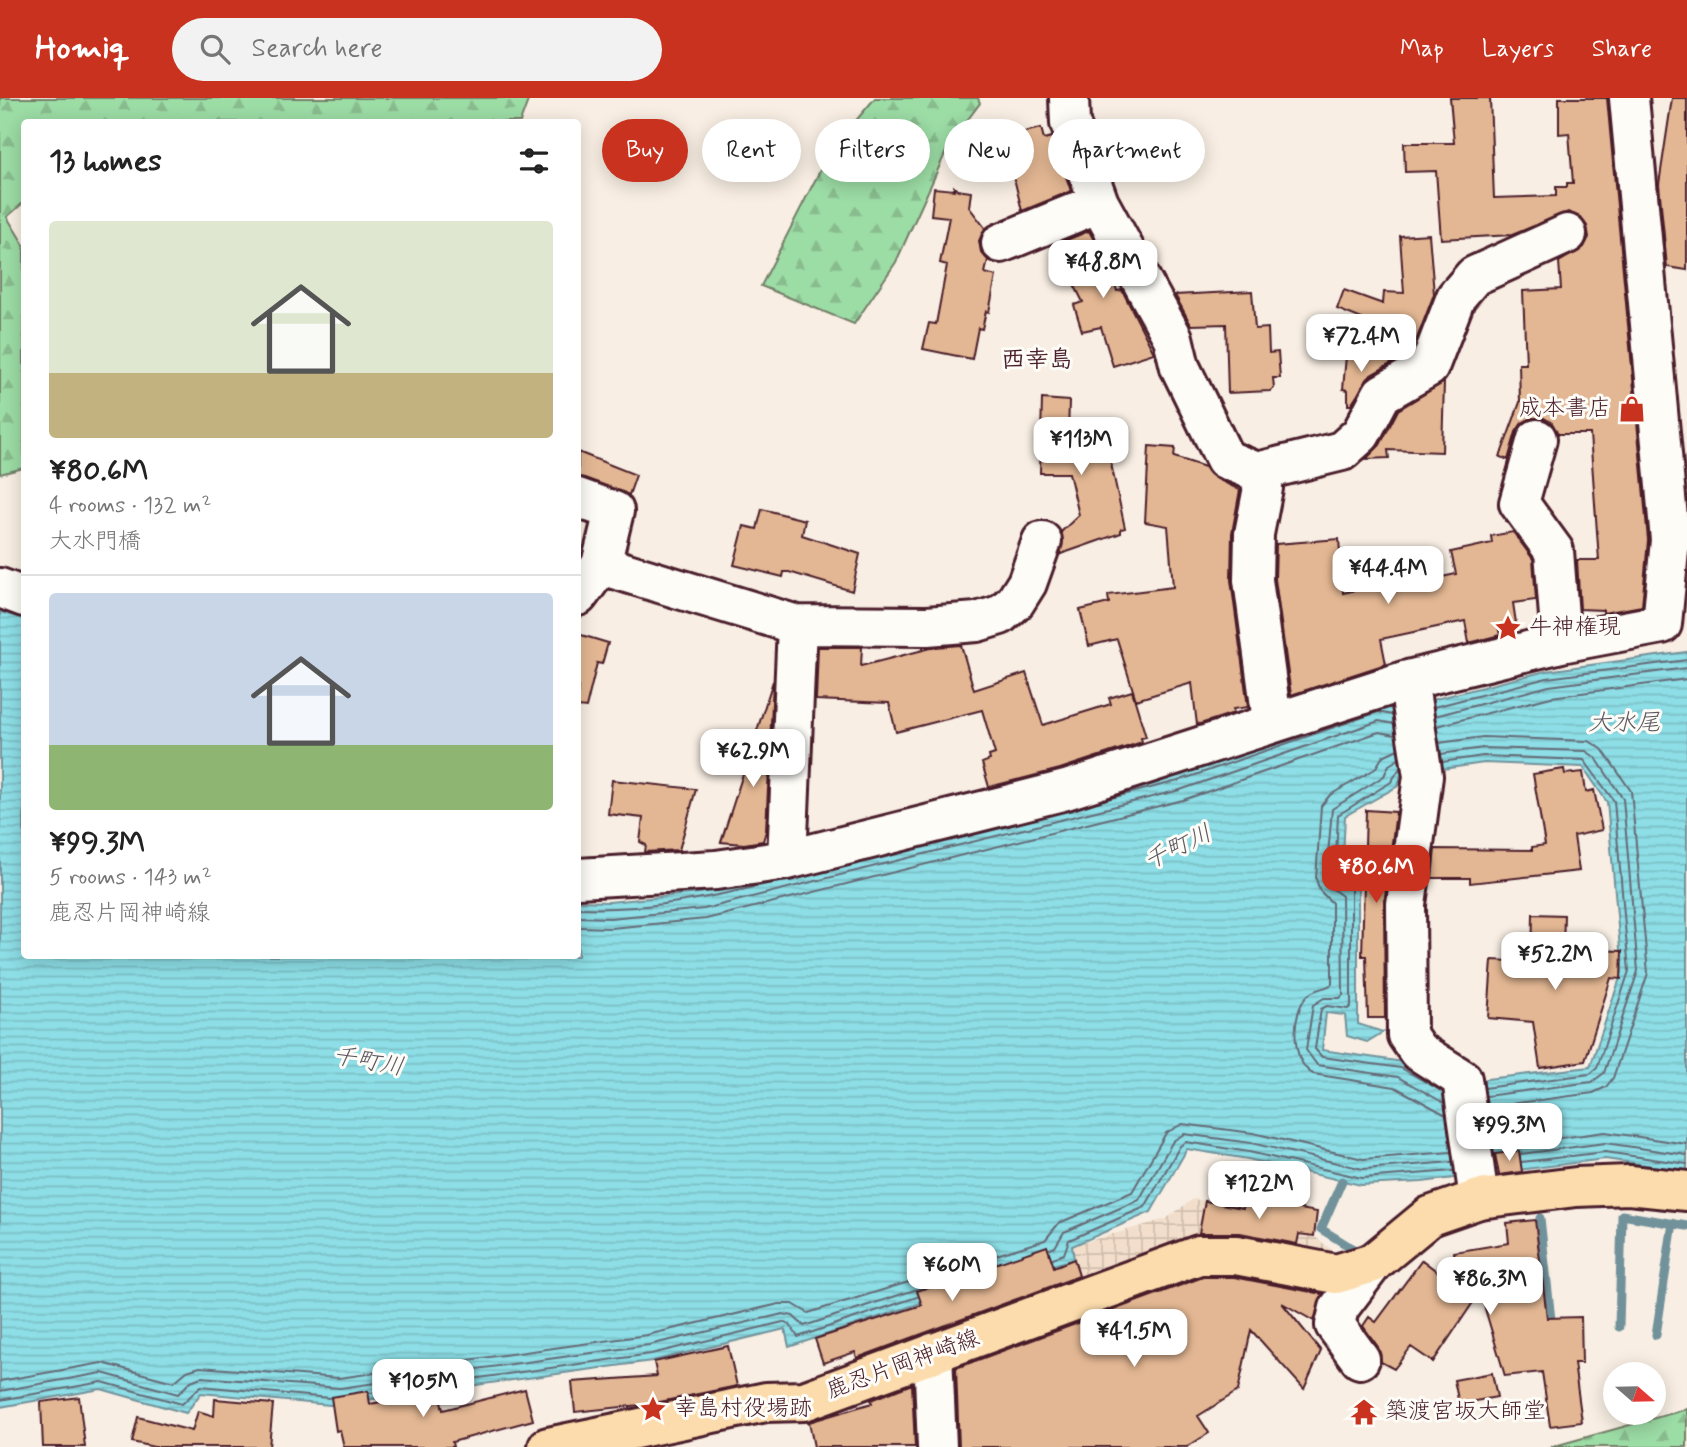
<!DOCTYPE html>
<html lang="en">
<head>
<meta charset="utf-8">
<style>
	body { margin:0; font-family:Mynerve,"Klee One",sans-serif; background:#f2f2f2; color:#222; height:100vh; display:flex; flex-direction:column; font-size:26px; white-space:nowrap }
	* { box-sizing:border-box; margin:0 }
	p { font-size:23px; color:#767676 }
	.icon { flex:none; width:38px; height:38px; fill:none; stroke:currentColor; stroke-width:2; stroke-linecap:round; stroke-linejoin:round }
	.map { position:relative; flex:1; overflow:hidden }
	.sheet { position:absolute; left:21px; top:21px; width:560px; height:840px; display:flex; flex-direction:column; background:#fff; border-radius:7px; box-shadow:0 4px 18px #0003 }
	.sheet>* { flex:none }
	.banner { position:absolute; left:602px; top:21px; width:665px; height:63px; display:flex; gap:14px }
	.needle { width:46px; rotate:110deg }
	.buttons { position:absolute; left:1603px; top:1264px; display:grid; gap:14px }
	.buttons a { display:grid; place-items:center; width:63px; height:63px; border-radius:50%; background:#fff; box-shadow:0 4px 18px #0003; font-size:35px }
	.price { position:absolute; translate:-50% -60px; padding:0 16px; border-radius:14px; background:#fff; color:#222; font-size:23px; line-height:46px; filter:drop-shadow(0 2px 4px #0008) }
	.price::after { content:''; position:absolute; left:50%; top:42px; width:21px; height:16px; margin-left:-10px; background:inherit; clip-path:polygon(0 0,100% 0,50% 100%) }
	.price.active { background:#c8321e; color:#fff }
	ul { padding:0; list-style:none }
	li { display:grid; align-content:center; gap:14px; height:371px; padding:0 28px }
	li+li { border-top:2px solid #e0e0e0 }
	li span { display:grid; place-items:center; height:217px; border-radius:7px; color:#555 }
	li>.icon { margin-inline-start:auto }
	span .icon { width:126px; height:126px; fill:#fffc; stroke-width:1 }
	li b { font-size:30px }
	h2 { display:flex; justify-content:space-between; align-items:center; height:84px; padding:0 28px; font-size:30px }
	.pill { padding:0 24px; border-radius:32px; background:#fff; box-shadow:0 4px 18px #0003; font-size:24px; line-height:63px }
	.pill.active { background:#c8321e; color:#fff }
	header { display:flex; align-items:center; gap:42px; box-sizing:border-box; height:98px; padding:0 35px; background:#c8321e; color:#fff }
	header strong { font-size:33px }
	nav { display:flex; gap:38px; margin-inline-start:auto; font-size:24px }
	.search { width:490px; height:63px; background:#f2f2f2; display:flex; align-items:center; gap:18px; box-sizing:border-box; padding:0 24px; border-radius:38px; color:#767676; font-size:26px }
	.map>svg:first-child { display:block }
	.industrial { fill:url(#industrial-grid) }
	.forest { fill:url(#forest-firs); stroke:#737e68; stroke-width:2 }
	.water { fill:url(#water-rules); stroke:#72929b; stroke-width:2; fill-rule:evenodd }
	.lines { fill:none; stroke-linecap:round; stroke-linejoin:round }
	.shore { stroke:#656b76; stroke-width:2 }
	.stream { stroke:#72929b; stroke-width:9 }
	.building { fill:#e3b793; stroke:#4a1f2b; stroke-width:2 }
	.minor-casing { stroke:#4a1f2b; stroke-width:44 }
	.major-casing { stroke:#4a1f2b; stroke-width:44 }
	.minor { stroke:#fdfcf7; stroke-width:38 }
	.major { stroke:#fcdcac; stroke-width:38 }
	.labels { text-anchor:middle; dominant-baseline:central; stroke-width:6; stroke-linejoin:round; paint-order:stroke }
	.poi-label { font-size:23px; fill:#4a1f2b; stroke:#fdfcf7; text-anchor:start }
	.street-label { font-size:23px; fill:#4a1f2b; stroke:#fdfcf7 }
	.neighbourhood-label { font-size:24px; font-weight:bold; fill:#4a1f2b; stroke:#fdfcf7 }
	.water-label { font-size:24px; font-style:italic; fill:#5e5863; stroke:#fdfcf7 }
</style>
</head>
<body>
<header>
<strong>Homiq</strong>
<div class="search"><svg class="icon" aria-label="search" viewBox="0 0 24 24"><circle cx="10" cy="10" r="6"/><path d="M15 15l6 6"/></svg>Search here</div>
<nav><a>Map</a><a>Layers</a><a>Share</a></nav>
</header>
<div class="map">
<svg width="1687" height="1349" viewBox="0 0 1687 1349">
	<defs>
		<pattern id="industrial-grid" width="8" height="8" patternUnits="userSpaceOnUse" patternTransform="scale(1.75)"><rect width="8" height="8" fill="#f2decb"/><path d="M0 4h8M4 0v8" fill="none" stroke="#d1beae"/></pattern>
		<pattern id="forest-firs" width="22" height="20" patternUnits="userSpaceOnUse" patternTransform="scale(1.75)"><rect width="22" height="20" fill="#9cdca5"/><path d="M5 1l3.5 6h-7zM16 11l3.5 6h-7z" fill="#88bc8e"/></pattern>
		<pattern id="water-rules" width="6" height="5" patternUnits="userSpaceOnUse" patternTransform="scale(1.75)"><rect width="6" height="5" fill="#8ddee6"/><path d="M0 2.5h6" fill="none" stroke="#7bbec5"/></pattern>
	</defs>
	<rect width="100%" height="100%" fill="#f8eee3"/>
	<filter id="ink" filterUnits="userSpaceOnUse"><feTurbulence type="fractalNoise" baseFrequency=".0143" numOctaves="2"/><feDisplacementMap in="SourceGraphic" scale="14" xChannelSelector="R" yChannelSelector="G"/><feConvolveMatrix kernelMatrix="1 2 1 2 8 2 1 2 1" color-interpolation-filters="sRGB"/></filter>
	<g filter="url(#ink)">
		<!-- industrial -->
		<path class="industrial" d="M1193,1101L1242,1110L1245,1101L1303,1111L1316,1122L1314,1138L1332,1152L1321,1170L1216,1144L1064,1201L1054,1169L1074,1161L1071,1148L1166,1121Z"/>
		<!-- forest -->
		<path class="forest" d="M0,0H529L520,24H24V104L7,119L24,147V370L0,376Z
			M875,0H978L980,5L949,47L896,164L854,226L761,188L830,53Z
			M1687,1311V1349H1551Z"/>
		<!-- water -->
		<path class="water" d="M0,514L24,521V858H578V803L609,804L700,795L1176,677L1379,606L1396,611L1546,573L1687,554V1073L1605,1061L1422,1084L1361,1087L1248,1061L1187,1051L1151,1114L1072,1148L1074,1161L921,1205L789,1249L785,1231L652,1263L330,1307L201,1295L186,1315L101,1291L0,1309ZM1484,665L1583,669L1607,704L1622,874L1590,969L1487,981L1453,992L1403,964L1322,952L1326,915L1345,917L1347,938L1367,944L1383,934L1358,926V782L1342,779L1345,718L1398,688L1401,677Z"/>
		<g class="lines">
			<!-- shore -->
			<path class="shore" d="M1434,609L1547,580L1687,562
				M1435,618L1549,588L1687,570
				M1437,628L1551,599L1687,581
				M1439,645L1483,639L1589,643L1602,651L1631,693L1648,875L1613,980L1606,989L1593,995L1487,1009
				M1398,651L1383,658L1375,671L1330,697L1321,708L1316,781L1320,793L1332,805V886C1326,891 1315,890 1308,897C1291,913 1290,964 1313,976L1395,989L1446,1017
				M1441,656L1483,650L1586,653L1596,660L1623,701L1638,873L1604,975L1592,984L1486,998
				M1399,661L1389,667L1384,678L1332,711L1326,780L1330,789L1342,798L1343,897L1340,900H1324L1313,907L1306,952L1317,967L1398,979L1444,1005
				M1442,664L1483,658L1584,662L1614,703L1629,873L1597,970L1590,976L1484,990
				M1400,670L1391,684L1338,717L1335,779L1339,785L1351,791V908L1348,911L1327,908L1321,911L1315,951L1322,959L1401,970L1443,994
				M1103,702L1178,683L1378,614L1392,617
				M578,810C642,813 705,801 767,786
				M578,819L610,820L704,811L1180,692L1379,623L1394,626
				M578,829L611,830L706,821L1183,702L1379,634L1395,637
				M1493,1049L1605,1034L1687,1046
				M1521,1056L1605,1045L1687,1057
				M1522,1064L1605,1054L1687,1066
				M1050,1151L1055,1149L1064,1134L1139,1102L1173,1043L1184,1036L1251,1045L1363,1071L1453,1064
				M1053,1160L1064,1156L1069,1142L1145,1109L1180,1048L1186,1044L1249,1054L1362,1080L1454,1073
				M0,1283L102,1265L174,1284L187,1273L200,1269L339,1280L647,1237L779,1206H793L808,1215L1045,1142L1059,1125L1132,1094L1166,1035L1182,1026L1253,1035L1363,1061L1451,1054
				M0,1293L102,1275L178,1296L191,1283L201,1279L340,1290L649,1247L783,1216L793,1218L804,1228L936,1185
				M370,1295L651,1256L783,1224L790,1227L798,1239L917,1199
				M0,1302L102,1284L182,1306L201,1288L329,1300"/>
			<!-- stream -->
			<path class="stream" d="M1342,1083L1321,1131L1360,1155
				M1540,1120L1552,1231
				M1619,1229L1622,1117L1687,1128
				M1656,1237L1673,1125"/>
		</g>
		<!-- building -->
		<path class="building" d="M1450,0H1490L1494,100L1556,98V89H1567V85H1573L1569,35L1559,36V0H1607L1648,442L1642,508L1603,515V512L1580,511L1577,462H1599L1590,336H1558L1552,325L1544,320H1532L1522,325L1516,334L1508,362L1500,359L1520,304L1519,266H1526L1523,193L1561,191L1559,164L1584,149L1589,139L1587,128L1580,119L1568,114L1512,137L1441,141L1436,73L1405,74L1404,45H1454Z
			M1672,0H1687V172L1667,169L1659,86Z
			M1041,30L1044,41L1052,39L1071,93L1022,113L1004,39Z
			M954,89L957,92L971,94L969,109L985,130L979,143L981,154L988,162L985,175L996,178L989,214L986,213L982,231L978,230L972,261L923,251L929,225L936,226L947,167L940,165L949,119L931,117L934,90L954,92Z
			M1089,133L1111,173L1117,193L1122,192L1154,255L1113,268L1101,229L1082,233L1074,207L1083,204L1054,147Z
			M1429,136L1434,196L1416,243L1337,211L1344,192L1383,206L1384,194L1404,195L1400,138Z
			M1252,193L1255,231L1268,230L1269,255L1278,254L1280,280H1273L1274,290L1270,293L1228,295L1226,226L1191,227L1175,197Z
			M1346,258L1397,262L1371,277L1351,307H1348V292L1343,291Z
			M1444,284L1442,354L1388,352L1389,360L1366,361L1380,347L1398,312Z
			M1042,301L1069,303L1068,338L1095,332L1098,344L1102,343L1107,362L1110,361L1125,430L1121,431V435L1061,456V434L1079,417L1069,375H1040Z
			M1149,348L1175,350L1174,359L1205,369L1217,381L1240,392L1232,435L1231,482L1248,609L1233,611L1234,615L1197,627L1192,585L1136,602L1117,541L1089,548L1080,512L1109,505L1108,497L1173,489L1168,428L1145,424Z
			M578,354L636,377L629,397L578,379Z
			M762,411L805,422L802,437L860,456L852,493L789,474H784L783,479L734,467L744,428L757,431Z
			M1513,434L1533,461L1536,502L1513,505L1516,525L1498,528L1500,537L1469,545L1465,523L1381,541L1386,566L1291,597L1275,481L1276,446L1339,441L1343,495L1399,482L1400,488L1456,476L1451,454L1492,445L1491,438Z
			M578,536L608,545L602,566L597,565L586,610L578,609Z
			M961,547L974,592L1026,575L1043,627L1111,606L1109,600L1132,593L1146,639L1141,640L1142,644L1060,671L989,689L982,665L990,662L989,658L995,656L982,612L896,634L889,605L816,602L818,549H862L861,568L935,549Z
			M773,583L766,733L763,743L744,746L721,744Z
			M1564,671L1565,676L1583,674L1586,694L1594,692L1602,732L1574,738L1579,773L1470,785V780H1432L1435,751L1532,752V749L1545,747L1533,676Z
			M612,682L696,691L679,752L645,754L646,747L640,744L643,720L608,716Z
			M1366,712L1396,714L1384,806L1385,920H1368L1366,858H1362Z
			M1533,816L1564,817L1563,851L1622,853L1621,881L1611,880L1585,963L1540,970L1533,924L1488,920L1492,862L1532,864Z
			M1519,1053L1522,1074L1499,1077L1495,1056Z
			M1245,1101L1317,1114L1314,1138L1299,1136L1297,1146L1240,1135H1199L1205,1103L1243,1110Z
			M1535,1122L1547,1220L1581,1219L1582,1265H1574L1582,1324L1550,1328L1542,1274L1505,1278L1480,1194L1433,1264L1411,1249L1394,1271L1381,1264L1378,1249L1363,1228L1369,1219L1376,1224L1422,1162L1459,1190L1454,1154L1509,1145L1507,1125Z
			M1047,1148L1054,1169L1074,1161L1079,1178L857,1260L855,1254L823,1265L815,1241L922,1207L917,1193Z
			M1203,1179H1234L1322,1196L1314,1223L1282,1205L1321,1253L1304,1291L1251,1232L1238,1293L1198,1318L1209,1335L1187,1349H959L956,1270Z
			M728,1248L737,1288L650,1306L575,1314L572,1284L657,1278L654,1264Z
			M1492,1275L1497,1299L1459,1306L1454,1282Z
			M912,1286L915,1349H814L809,1324L872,1305L871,1302Z
			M525,1291L533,1322L452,1344L453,1349H344L340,1332L336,1333L331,1299L368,1293L370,1306L439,1293L443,1312Z
			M79,1299L85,1349H43L41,1304Z
			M215,1301L273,1306L269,1349H154L132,1344L138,1319L192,1333L198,1313L214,1318Z"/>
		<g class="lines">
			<!-- minor casing -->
			<g class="minor-casing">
				<path id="minor" d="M1069,0L1070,25L1099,105L1173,240L1180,269L1225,361L1257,374L1263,390L1254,436L1253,482L1272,623
					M1001,145L1099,105
					M1537,341L1519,405L1554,453L1561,545
					M1257,374L1342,353L1361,336L1382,296L1429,269L1456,199L1474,178L1567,136
					M578,400L614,413L601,467L578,498
					M601,467L797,527L927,528L977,524L1000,517L1015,504L1027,485L1042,443
					M0,490L24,499
					M1404,583L1411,600L1423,678L1406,806L1407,937L1418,953L1462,981L1479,1101
					M787,762L797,527
					M578,780L716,772L787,762L1066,692L1404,583L1561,545L1662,526L1670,442L1629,0
					M933,1255L937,1349
					M1360,1261L1335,1227L1339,1210L1373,1165"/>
			</g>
			<!-- major casing -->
			<g class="major-casing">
				<path id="major" d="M548,1349L766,1304L804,1303L1199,1157H1236L1336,1176L1373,1165L1430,1118L1479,1101L1576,1089L1629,1087L1687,1093"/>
			</g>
			<!-- minor -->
			<use href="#minor" class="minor"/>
			<!-- major -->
			<use href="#major" class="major"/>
		</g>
	</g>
	<!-- icons -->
	<defs>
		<g id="shop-bare" transform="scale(2.1)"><path d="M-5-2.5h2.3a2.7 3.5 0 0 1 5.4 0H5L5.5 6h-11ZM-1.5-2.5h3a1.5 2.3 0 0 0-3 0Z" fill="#c8321e" stroke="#fdfcf7" stroke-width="2.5" paint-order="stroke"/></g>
		<g id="sight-bare" transform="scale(2.1)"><path d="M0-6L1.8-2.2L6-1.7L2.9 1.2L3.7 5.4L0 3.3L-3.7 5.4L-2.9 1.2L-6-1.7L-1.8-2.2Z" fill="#c8321e" stroke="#fdfcf7" stroke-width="2.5" paint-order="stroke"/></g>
		<g id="temple-bare" transform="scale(2.1)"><path d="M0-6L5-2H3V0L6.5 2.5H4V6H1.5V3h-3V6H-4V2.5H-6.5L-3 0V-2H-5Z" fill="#c8321e" stroke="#fdfcf7" stroke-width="2.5" paint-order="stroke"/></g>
	</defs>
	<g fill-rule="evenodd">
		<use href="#shop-bare" x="1632" y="311"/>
		<use href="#sight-bare" x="1508" y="530"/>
		<use href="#sight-bare" x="653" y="1311"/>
		<use href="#temple-bare" x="1364" y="1314"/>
	</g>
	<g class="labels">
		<!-- poi labels -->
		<g class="poi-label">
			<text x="1611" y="311" text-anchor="end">成本書店</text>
			<text x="1529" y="530">牛神権現</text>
			<text x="674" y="1311">幸島村役場跡</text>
			<text x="1385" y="1314">築渡宮坂大師堂</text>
		</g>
		<!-- street labels -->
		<g class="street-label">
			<text transform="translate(903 1267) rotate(-20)">鹿忍片岡神崎線</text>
		</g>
		<!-- neighbourhood labels -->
		<g class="neighbourhood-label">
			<text x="1037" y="262">西幸島</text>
		</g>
		<!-- water labels -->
		<g class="water-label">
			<text x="1624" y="625">大水尾</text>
			<text transform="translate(1178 750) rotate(-26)">千町川</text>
			<text transform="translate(368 964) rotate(10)">千町川</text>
		</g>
	</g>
</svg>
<div class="buttons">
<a><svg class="needle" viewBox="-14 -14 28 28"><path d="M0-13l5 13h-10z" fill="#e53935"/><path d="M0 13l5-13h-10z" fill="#767676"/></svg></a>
</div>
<b class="price" style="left:1103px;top:202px">¥48.8M</b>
<b class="price" style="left:1361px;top:276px">¥72.4M</b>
<b class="price" style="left:1081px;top:379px">¥113M</b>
<b class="price" style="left:1388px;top:508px">¥44.4M</b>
<b class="price" style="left:753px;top:691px">¥62.9M</b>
<b class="price active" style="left:1376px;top:807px">¥80.6M</b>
<b class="price" style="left:1555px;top:894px">¥52.2M</b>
<b class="price" style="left:1509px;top:1065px">¥99.3M</b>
<b class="price" style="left:1259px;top:1123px">¥122M</b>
<b class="price" style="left:952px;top:1205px">¥60M</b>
<b class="price" style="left:1490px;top:1219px">¥86.3M</b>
<b class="price" style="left:1134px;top:1271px">¥41.5M</b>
<b class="price" style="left:423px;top:1321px">¥105M</b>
<div class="banner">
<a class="pill active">Buy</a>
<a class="pill">Rent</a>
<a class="pill">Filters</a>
<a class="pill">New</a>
<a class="pill">Apartment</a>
</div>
<section class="sheet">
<h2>13 homes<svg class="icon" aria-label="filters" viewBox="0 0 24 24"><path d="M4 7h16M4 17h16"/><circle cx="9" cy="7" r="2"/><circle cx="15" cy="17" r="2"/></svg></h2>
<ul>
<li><span style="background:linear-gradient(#dfe7d0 70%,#c2b280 0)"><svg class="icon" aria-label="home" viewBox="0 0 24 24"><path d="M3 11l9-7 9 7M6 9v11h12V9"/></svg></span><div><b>¥80.6M</b><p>4 rooms · 132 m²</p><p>大水門橋</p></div></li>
<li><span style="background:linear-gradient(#c9d6e8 70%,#8fb573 0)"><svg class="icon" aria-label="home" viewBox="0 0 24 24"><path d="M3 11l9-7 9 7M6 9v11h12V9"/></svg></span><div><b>¥99.3M</b><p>5 rooms · 143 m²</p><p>鹿忍片岡神崎線</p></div></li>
</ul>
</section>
</div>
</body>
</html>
